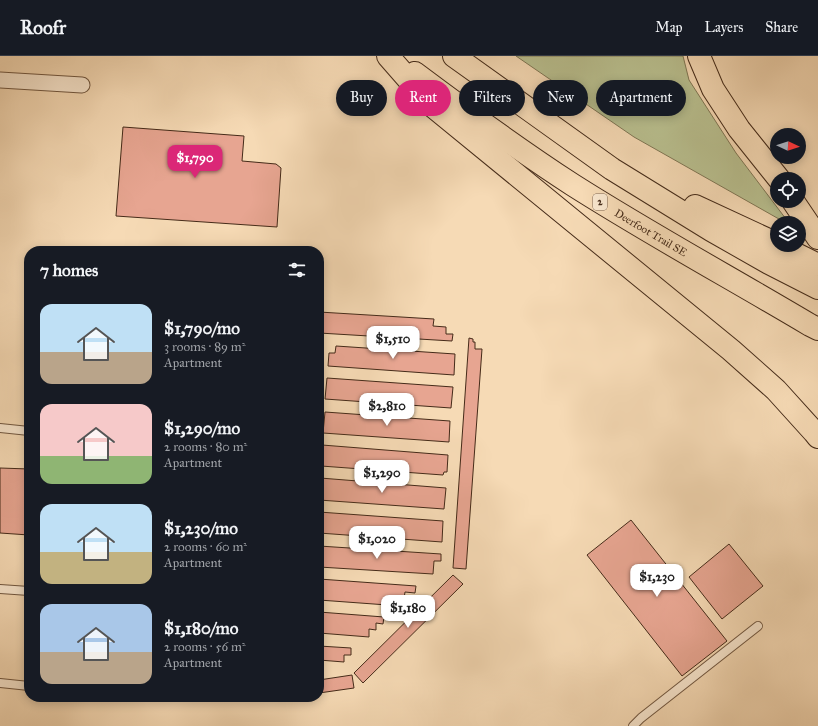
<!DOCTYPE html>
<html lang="en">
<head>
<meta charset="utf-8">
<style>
	body { margin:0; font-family:"IM FELL Great Primer",serif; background:#242831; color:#f1f3f6; height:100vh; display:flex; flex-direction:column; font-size:15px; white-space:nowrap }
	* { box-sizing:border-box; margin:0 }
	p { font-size:13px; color:#9ea1a6 }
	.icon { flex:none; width:22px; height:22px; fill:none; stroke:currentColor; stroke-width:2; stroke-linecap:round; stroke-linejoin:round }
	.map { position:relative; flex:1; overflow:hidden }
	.panel { position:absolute; left:24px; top:190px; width:300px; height:456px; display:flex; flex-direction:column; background:#171b24; border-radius:16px; box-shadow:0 2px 10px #0003 }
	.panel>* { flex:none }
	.hud { position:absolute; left:336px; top:24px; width:380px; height:36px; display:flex; gap:8px }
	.needle { width:26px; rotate:94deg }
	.tools { position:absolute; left:770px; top:72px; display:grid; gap:8px }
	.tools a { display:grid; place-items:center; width:36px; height:36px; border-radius:50%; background:#171b24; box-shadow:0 2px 10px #0003; font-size:20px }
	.price { position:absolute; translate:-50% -34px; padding:0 9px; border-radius:8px; background:#fff; color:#222; font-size:13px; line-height:26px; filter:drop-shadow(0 1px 2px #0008) }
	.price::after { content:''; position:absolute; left:50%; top:24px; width:12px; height:9px; margin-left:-6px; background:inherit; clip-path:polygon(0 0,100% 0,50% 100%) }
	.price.active { background:#db2777; color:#fff }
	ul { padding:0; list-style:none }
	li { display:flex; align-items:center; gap:12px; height:100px; padding:0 16px }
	li span { display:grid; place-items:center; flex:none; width:112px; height:80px; border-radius:12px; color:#555 }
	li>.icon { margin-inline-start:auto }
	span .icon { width:48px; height:48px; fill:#fffc; stroke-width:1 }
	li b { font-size:17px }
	h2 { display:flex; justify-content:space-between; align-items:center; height:48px; padding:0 16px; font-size:17px }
	.tag { padding:0 14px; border-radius:18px; background:#171b24; box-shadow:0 2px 10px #0003; font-size:14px; line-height:36px }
	.tag.active { background:#db2777; color:#fff }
	header { display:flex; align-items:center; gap:24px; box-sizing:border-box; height:56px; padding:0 20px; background:#171b24; border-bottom:1px solid #363941 }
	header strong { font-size:19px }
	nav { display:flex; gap:22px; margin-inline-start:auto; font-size:14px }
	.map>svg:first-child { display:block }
	.green { fill:#b9c090; stroke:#7f7654 }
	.building { fill:#e7a591; stroke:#452b19 }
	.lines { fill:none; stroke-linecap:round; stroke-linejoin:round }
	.service-casing { stroke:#715740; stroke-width:10 }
	.minor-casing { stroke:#715740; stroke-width:17 }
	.motorway-casing { stroke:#452b19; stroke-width:24 }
	.service { stroke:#f9e7cf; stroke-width:8 }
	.minor { stroke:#f9e7cf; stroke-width:15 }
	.motorway { stroke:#f6dab5; stroke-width:22 }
	.labels { text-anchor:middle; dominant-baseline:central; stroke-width:4; stroke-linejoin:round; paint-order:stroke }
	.shield { fill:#f9e7cf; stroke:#7b6350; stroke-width:1 }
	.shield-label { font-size:10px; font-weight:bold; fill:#452b19 }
	.street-label { font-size:11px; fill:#452b19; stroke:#f9e7cf }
</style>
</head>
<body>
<header>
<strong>Roofr</strong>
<nav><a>Map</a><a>Layers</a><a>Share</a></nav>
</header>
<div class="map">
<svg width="818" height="670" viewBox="0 0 818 670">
	<rect width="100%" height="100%" fill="#f6dab5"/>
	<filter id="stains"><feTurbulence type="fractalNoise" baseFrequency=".005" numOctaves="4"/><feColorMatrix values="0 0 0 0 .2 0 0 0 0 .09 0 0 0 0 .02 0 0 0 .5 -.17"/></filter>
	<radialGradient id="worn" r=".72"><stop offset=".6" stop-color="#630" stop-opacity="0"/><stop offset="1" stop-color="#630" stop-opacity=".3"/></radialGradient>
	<!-- green -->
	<path class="green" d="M516,0H683L689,24L736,97L789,167H786L634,81Z"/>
	<!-- building -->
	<path class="building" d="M123,71L244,80L242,105L276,108L281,112L277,171L116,160Z
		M319,256L434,263L433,270L446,271V278H453L452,285L319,277Z
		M469,282L473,283V286H475V293H482L466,513L453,512Z
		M336,290L455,298L454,319L328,310L329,297H335Z
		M327,322L453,331L451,352L325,343Z
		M325,356L450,365L449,386L323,377Z
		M322,389L448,399L447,416H444L443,419L321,410Z
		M0,412L29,413V479L0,477Z
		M320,422L446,432L444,453L319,444Z
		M319,456L443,465L442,486L319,477Z
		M631,464L727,585L682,620L587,499Z
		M729,488L763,530L722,563L689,521Z
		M319,490L441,498V505H434L433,518L319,511Z
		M453,519L463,528L363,627L354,617Z
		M319,523L416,530L415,537L405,536L404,543H401V550L319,544Z
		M319,556L384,561L383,568L376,567V574L369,573V581L319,577Z
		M319,590L351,592V599H344V606L319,604Z
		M352,619L354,632L319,637V624Z"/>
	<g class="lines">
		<!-- service casing -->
		<g class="service-casing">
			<path id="service" d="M0,372L29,375
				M0,533L29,535
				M0,627L29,630
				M633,670L641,662L758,570"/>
		</g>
		<!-- minor casing -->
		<g class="minor-casing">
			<path id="minor" d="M0,24L82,29"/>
		</g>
		<!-- motorway casing -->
		<g class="motorway-casing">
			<g id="motorway">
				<path d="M388,0L430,48L731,294L776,334L814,376L818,381"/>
				<path d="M454,0L612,113L711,174L769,207L818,232"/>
				<path d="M699,0L713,33L739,73L779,123"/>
				<path id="s1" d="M415,17C467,56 519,94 573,129C650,178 731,222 810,269L818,273"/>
				<path d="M793,145L818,182"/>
				<path d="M695,150L777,188"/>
				<path d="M778,189L818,209"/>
			</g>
		</g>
		<!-- service -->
		<use href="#service" class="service"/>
		<!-- minor -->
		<use href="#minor" class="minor"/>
		<!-- motorway -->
		<use href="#motorway" class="motorway"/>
	</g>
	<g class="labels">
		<!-- shield labels -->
		<rect class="shield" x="593" y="138" width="14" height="16" rx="3"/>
		<g class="shield-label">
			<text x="600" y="146">2</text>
		</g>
		<!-- street labels -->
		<g class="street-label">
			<text stroke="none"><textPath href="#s1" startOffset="285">Deerfoot Trail SE</textPath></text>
		</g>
	</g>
	<rect width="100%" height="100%" filter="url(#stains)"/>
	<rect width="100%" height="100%" fill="url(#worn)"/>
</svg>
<div class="tools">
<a><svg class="needle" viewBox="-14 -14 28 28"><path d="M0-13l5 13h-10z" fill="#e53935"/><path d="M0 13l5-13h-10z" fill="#9ea1a6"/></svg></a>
<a><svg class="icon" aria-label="locate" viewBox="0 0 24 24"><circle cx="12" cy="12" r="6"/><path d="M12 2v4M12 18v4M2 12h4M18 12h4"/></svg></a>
<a><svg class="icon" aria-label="layers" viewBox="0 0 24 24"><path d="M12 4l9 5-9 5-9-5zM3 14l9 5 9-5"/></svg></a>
</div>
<b class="price active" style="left:195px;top:123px">$1,790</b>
<b class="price" style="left:393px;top:304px">$1,510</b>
<b class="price" style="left:387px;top:371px">$2,810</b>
<b class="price" style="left:382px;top:438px">$1,290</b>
<b class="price" style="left:377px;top:504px">$1,020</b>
<b class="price" style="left:657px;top:542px">$1,230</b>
<b class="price" style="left:408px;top:573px">$1,180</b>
<div class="hud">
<a class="tag">Buy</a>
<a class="tag active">Rent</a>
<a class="tag">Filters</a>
<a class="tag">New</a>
<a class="tag">Apartment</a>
</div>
<section class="panel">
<h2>7 homes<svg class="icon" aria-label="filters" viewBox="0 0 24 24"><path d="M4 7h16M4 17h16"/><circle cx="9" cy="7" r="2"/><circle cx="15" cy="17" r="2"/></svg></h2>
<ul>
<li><span style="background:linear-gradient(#bfe0f5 60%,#b9a48a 0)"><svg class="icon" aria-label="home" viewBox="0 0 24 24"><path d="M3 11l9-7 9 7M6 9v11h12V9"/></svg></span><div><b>$1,790/mo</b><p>3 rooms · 89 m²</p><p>Apartment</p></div></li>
<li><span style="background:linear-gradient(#f6c9c9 65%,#8fb573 0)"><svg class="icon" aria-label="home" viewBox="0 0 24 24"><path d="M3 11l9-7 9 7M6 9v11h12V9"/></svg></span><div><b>$1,290/mo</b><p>2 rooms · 80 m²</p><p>Apartment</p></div></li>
<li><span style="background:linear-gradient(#bfe0f5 60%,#c2b280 0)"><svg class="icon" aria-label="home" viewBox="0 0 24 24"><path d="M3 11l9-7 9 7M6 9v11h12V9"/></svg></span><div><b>$1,230/mo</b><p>2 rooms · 60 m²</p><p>Apartment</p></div></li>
<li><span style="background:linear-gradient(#a9c7e8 60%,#b9a48a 0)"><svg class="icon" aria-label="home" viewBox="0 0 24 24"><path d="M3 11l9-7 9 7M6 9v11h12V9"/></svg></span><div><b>$1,180/mo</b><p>2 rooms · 56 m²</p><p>Apartment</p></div></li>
</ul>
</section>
</div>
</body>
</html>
